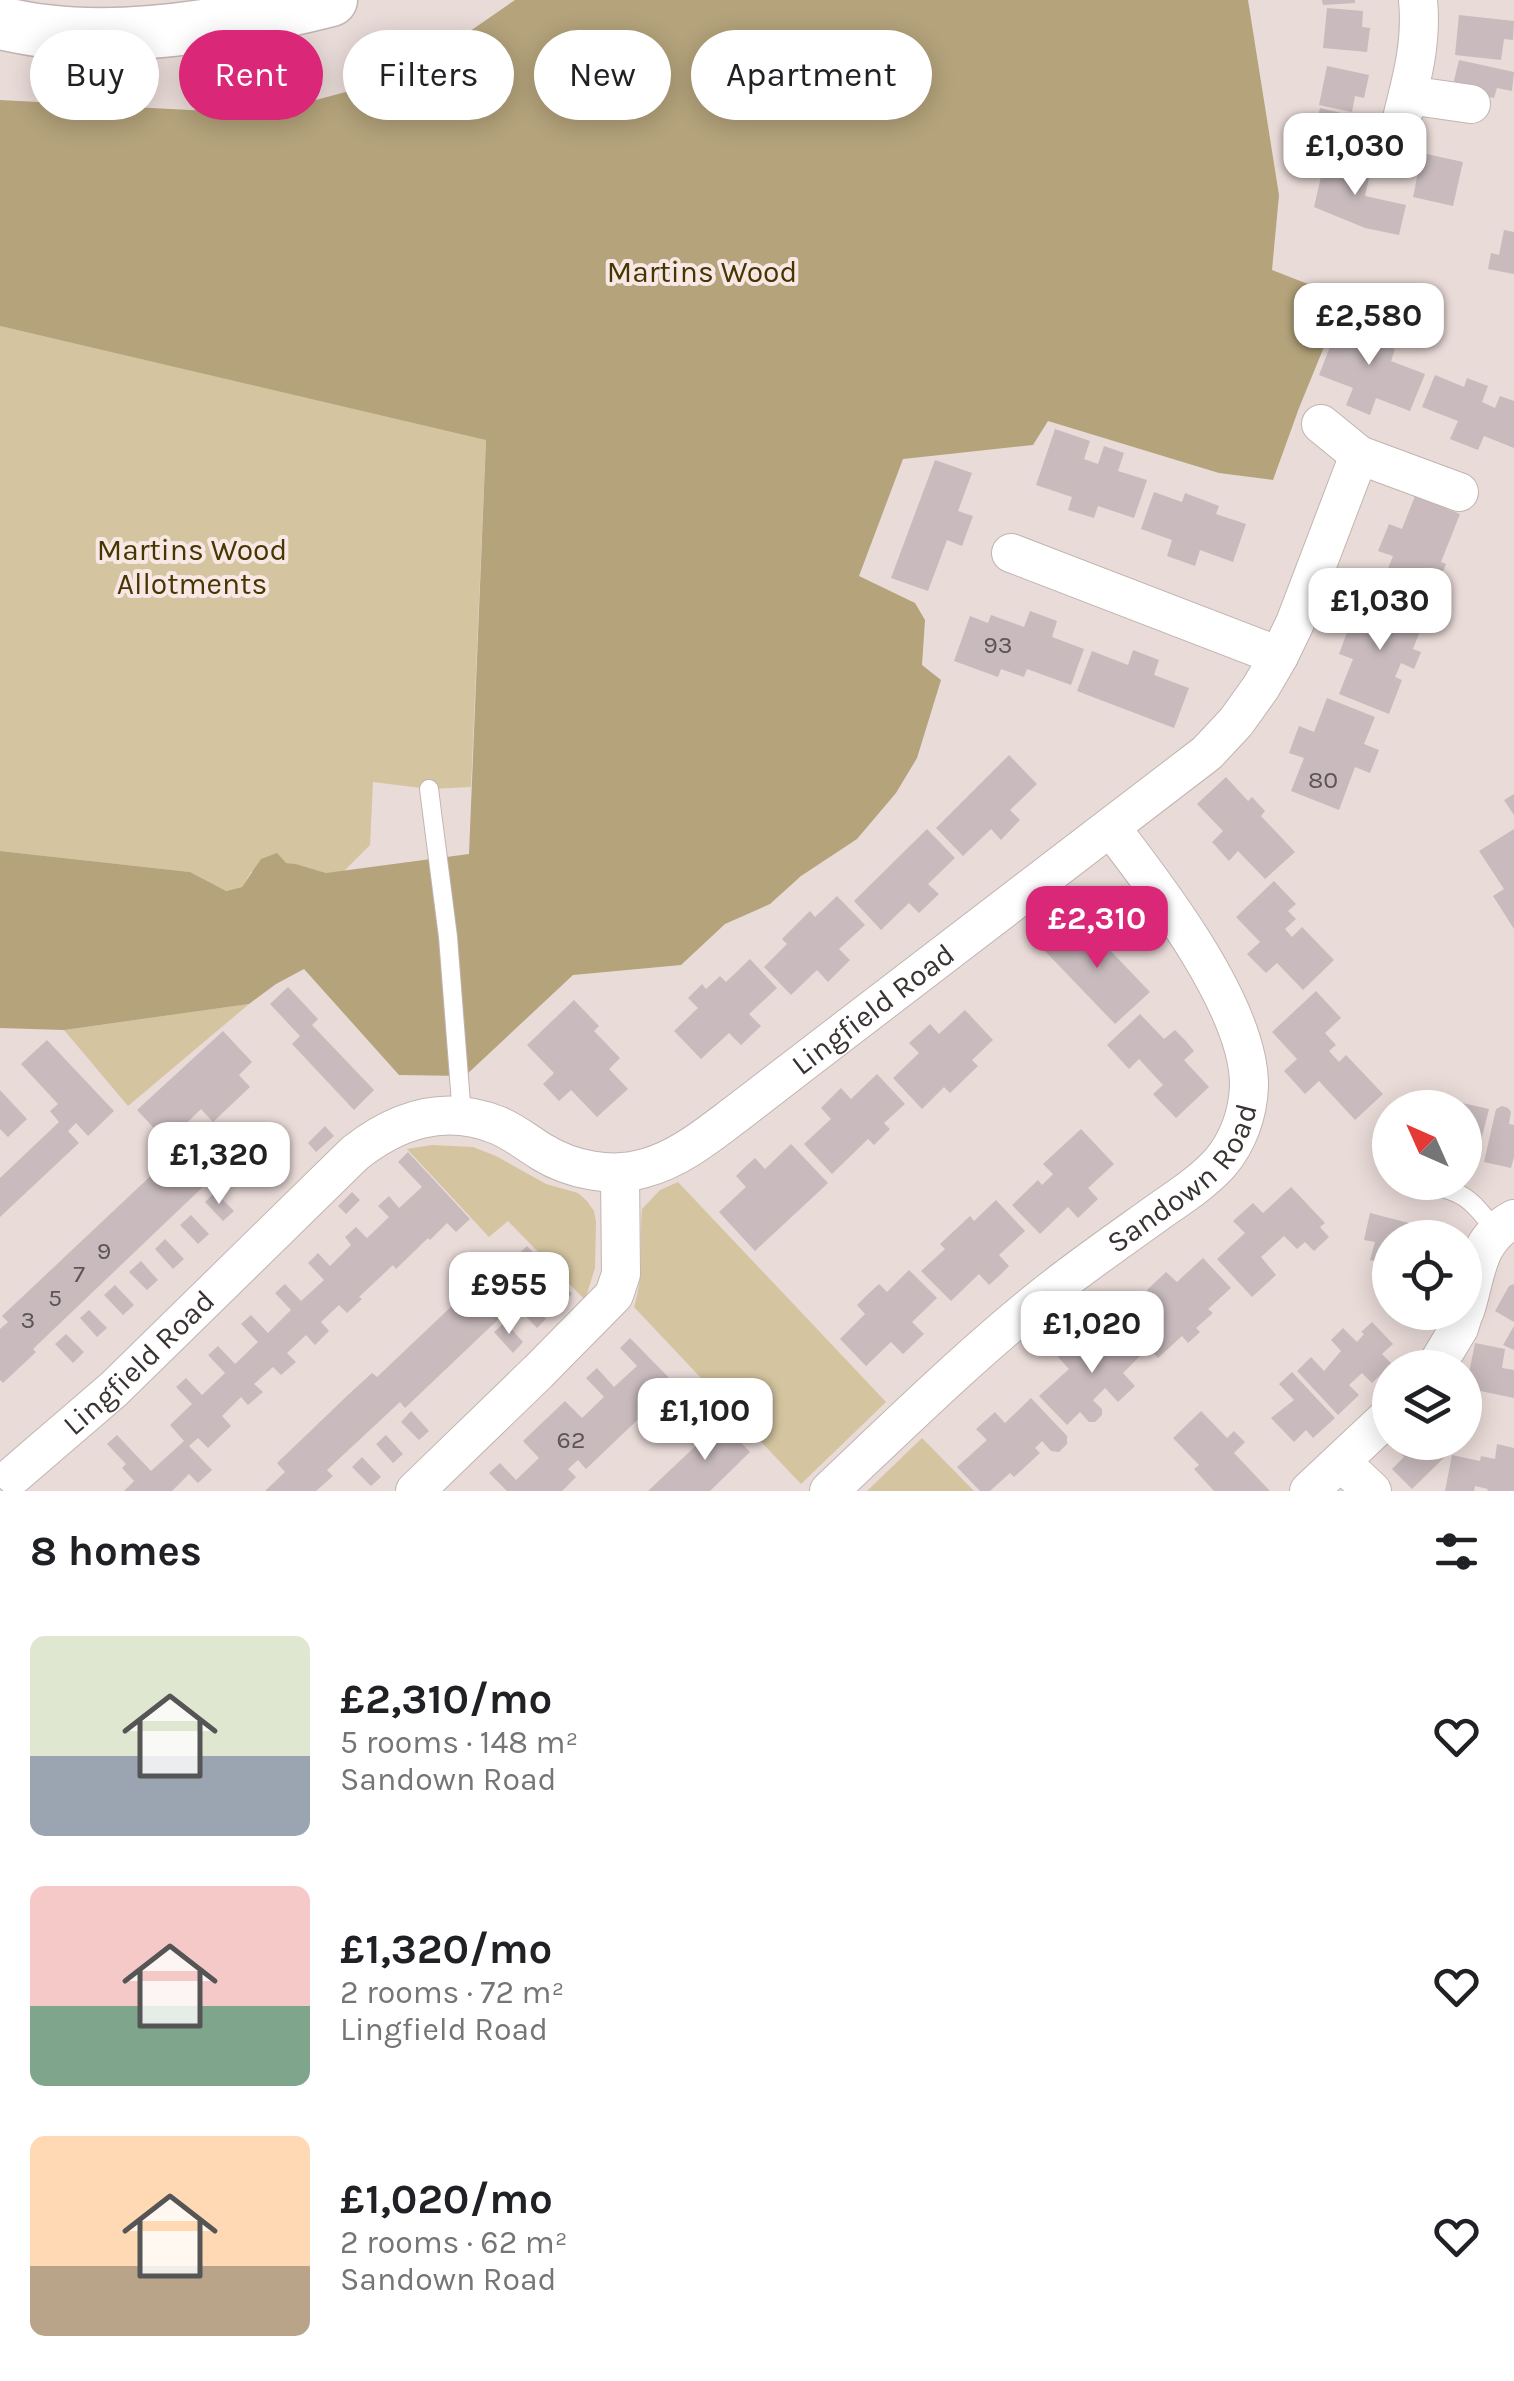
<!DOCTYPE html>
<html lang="en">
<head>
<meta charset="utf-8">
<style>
	body { margin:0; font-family:Karla,sans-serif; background:#f2f2f2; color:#202124; height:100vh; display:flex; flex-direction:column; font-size:38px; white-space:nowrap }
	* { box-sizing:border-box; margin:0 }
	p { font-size:32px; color:#757577 }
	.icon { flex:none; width:55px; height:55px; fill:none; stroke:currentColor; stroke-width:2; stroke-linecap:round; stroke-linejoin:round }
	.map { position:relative; height:1491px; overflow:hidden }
	.details { display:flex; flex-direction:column; background:#fff; flex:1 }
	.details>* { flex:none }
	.top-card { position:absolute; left:30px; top:30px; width:1000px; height:90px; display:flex; gap:20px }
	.needle { width:65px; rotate:315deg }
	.buttons { position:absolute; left:1372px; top:1090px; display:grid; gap:20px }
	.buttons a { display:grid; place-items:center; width:110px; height:110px; border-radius:50%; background:#fff; box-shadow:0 5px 25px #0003; font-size:50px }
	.price { position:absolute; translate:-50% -85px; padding:0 22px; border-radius:20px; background:#fff; color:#222; font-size:32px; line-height:65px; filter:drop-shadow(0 2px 5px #0008) }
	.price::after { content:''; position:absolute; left:50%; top:60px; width:30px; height:22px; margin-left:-15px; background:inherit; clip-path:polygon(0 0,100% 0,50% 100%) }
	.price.selected { background:#db2777; color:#fff }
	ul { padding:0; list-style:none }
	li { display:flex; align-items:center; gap:30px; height:250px; padding:0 30px }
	li span { display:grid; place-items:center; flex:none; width:280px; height:200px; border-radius:15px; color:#555 }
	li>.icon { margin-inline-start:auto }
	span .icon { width:120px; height:120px; fill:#fffc; stroke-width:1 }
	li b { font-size:42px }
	h2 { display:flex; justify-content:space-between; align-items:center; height:120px; padding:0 30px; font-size:42px }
	.tag { padding:0 35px; border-radius:45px; background:#fff; box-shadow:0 5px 25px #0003; font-size:35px; line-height:90px }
	.tag.selected { background:#db2777; color:#fff }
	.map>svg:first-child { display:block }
	.green { fill:#d4c4a0 }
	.forest { fill:#b4a37b }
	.building { fill:#c8babd }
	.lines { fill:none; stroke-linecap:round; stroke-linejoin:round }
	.lane-casing { stroke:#c1b4b1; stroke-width:20 }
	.street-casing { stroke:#c1b4b1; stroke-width:40 }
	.secondary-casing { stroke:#c1b4b1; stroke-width:55 }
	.lane { stroke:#fff; stroke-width:18 }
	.street { stroke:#fff; stroke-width:38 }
	.secondary { stroke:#fff; stroke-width:52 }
	.labels { text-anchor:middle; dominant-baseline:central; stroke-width:8; stroke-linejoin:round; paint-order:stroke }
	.number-label { font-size:25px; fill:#5d5555 }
	.park-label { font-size:30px; fill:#483600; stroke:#f7e8e5 }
	.street-label { font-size:30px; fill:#393332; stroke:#f7e8e5 }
</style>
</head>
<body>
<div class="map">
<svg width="1514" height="1491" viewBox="0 0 1514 1491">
	<rect width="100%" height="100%" fill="#e9dbd8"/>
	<!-- green -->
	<path class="green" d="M0,326L486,439L471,787L429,789L373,782L370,845L343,872L326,873L296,864L285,863L251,872L242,887L225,891L190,872L0,851Z
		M249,1004L128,1106L64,1030Z
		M432,1145L473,1147L496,1156L546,1184L578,1193L587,1201L594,1211L596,1222L595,1268L585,1300L508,1221L489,1237L407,1149Z
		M678,1182L886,1402L801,1484L634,1307C645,1270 639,1246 642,1209L660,1190Z
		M922,1438L974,1491H867Z"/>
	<!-- forest -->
	<path class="forest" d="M515,0H1248L1279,195L1272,270L1344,298L1299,408L1273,480L1219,473L1048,421L1033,445L903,459L859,576L915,603L925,620L922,665L941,680L917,758L896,793L857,839L801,876L770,904L725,924L681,965L573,975L465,1076L399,1075L304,969L276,984L249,1004L64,1030L0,1028V851L190,872L226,891L242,887L261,859L277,853L286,863L296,864L326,873L469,854L486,440L0,326V100L264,114L405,76Z"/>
	<!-- building -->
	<path class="building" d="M1322,0H1355V3L1323,5Z
		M1327,8L1363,11L1362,27L1370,28L1367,52L1323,48Z
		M1459,15L1514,21L1513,40L1504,39L1501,60L1455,55Z
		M1459,60L1514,72L1512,91L1497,88L1494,98L1452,89Z
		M1327,66L1369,75L1364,98L1355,96L1352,112L1319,105Z
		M1320,108L1362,118L1359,130L1369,132L1366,144L1331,137L1328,151L1299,145L1302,130L1314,133Z
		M1422,153L1463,162L1453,206L1413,197Z
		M1326,155L1360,162L1357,176L1369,178L1365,196L1406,205L1399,235L1365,228L1314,207Z
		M1504,230L1514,232V274L1488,269L1491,253L1499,255Z
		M1342,316L1383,331L1378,343L1395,349L1391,361L1425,374L1410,411L1376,398L1370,415L1346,405L1353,388L1319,375Z
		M1435,375L1464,387L1467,378L1488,386L1482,402L1495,408L1500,396L1514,401V448L1484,436L1478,450L1450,439L1458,421L1422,407Z
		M1055,429L1090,441L1084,459L1098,464L1104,446L1124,453L1118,471L1147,480L1134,518L1098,506L1094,518L1068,510L1072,497L1036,485Z
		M935,460L972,473L958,511L973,516L962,546L947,540L928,591L891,578Z
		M1154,492L1182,502L1185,493L1219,506L1216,514L1246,524L1233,562L1200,550L1195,566L1167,556L1172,540L1141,529Z
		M1415,496L1460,514L1441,562L1446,564L1430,605L1381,586L1393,556L1378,551L1389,524L1402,529Z
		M1369,596L1425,618L1413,649L1421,652L1414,669L1401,663L1395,677L1402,680L1389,714L1339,694L1353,659L1339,654L1350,624L1357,627Z
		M1030,611L1057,621L1052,637L1084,649L1071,685L1027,669L1024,677L1001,669L998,677L954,661L970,616L988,623L991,615L1024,627Z
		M1133,650L1159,660L1154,675L1189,688L1174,728L1077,691L1092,651L1128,665Z
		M1327,698L1375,717L1364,744L1379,750L1370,773L1355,767L1339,810L1291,791L1304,758L1289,753L1293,742L1299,726L1314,732Z
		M1009,755L1037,784L1010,810L1020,820L1001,840L991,829L963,856L936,828Z
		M1226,777L1248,801L1252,797L1265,811L1261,816L1295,852L1265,879L1238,851L1229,861L1212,842L1223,831L1197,804Z
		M1514,794V815L1504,800Z
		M927,829L955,858L928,884L939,894L919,913L909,903L881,930L854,901Z
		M1514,829V929L1493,896L1504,889L1479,851Z
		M1274,881L1296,904L1288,911L1296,919L1285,929L1292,937L1302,927L1334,960L1303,990L1277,963L1266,973L1247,954L1260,942L1236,917Z
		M837,896L865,925L839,949L850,960L828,982L817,970L791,995L764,967L787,944L782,939L810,911L815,917Z
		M1078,917L1150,992L1115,1024L1044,950Z
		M750,959L777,988L749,1014L761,1026L741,1045L729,1033L701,1059L674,1031L698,1008L688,998L702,984L706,989L720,976L726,982Z
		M288,987L318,1019L312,1025L374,1090L354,1110L292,1044L300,1036L270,1004Z
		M1316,991L1341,1018L1325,1033L1336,1045L1329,1051L1339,1062L1346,1055L1383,1094L1355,1120L1319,1081L1305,1094L1295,1083L1284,1071L1297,1059L1272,1032Z
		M574,1000L599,1026L594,1031L620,1058L609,1069L628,1089L597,1117L571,1090L559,1101L543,1084L554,1073L527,1045Z
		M965,1010L993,1040L972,1060L978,1066L950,1093L944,1087L922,1109L893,1078L919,1053L909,1043L919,1034L930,1024L939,1034Z
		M1140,1014L1164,1039L1175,1030L1185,1040L1194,1051L1184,1060L1209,1087L1176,1118L1153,1094L1163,1085L1139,1059L1129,1069L1107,1045Z
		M223,1031L252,1062L239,1075L250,1087L213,1122L201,1109L167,1142L137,1110Z
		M47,1040L114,1111L88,1136L76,1123L68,1131L79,1143L0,1217V1178L59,1122L50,1111L58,1104L21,1064Z
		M877,1074L905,1104L884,1123L890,1129L874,1145L868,1139L832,1174L804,1144L831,1119L821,1108L841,1088L851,1099Z
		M0,1090L27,1119L8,1137L0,1129Z
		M1449,1100L1489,1109L1478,1152L1465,1148V1108H1447Z
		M1502,1106L1508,1108L1511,1112L1509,1124L1514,1125V1157L1511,1168L1484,1162L1496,1109Z
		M325,1126L334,1136L316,1152L308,1143Z
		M1081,1129L1114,1164L1088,1188L1098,1199L1078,1218L1068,1207L1040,1234L1012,1205L1038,1180L1042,1185L1053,1174L1043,1164Z
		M791,1144L828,1183L755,1251L719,1212L746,1187L736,1176L745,1167L755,1158L765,1169Z
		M176,1152L206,1184L33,1349L36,1352L3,1383L0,1380V1329L8,1322L2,1316Z
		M408,1152L470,1219L456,1232L447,1223L430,1240L428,1238L396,1269L393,1265L359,1297L362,1299L347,1313L339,1305L321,1322L329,1331L315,1345L306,1335L287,1353L296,1362L281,1375L273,1367L254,1384L263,1392L248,1405L241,1397L222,1416L231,1426L208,1448L198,1438L189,1446L212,1470L198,1483L189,1474L172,1491H124L134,1481L122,1468L126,1464L107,1444L117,1435L151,1471L184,1441L170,1425L192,1404L176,1387L186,1378L202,1395L225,1373L208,1355L218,1346L235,1364L258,1342L241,1324L251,1315L268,1333L291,1310L275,1293L285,1284L301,1301L324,1280L308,1263L318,1253L330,1266L351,1245L345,1237L356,1227L367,1238L389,1217L378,1206L389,1196L399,1208L422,1187L398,1162Z
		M1291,1187L1325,1223L1320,1227L1329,1237L1314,1251L1305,1242L1297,1249L1284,1236L1261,1257L1276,1275L1252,1297L1217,1259L1245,1233L1233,1221L1253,1203L1263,1213Z
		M215,1192L234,1211L223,1221L205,1202Z
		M352,1192L360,1200L346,1214L338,1206Z
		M996,1200L1025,1231L999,1255L1009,1266L998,1277L989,1285L979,1274L951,1301L921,1271L945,1249L940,1244L970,1216L974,1221Z
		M1370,1213L1409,1223L1406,1238H1390V1265L1370,1260L1375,1242L1364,1240Z
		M191,1215L209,1234L198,1244L180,1225Z
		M165,1239L184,1259L173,1269L155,1249Z
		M527,1246L552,1273L525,1299L523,1296L405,1408L400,1402L327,1470L333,1476L316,1491H265L285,1472L277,1463L349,1394L372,1373L377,1377L494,1266L499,1272Z
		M1203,1258L1231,1288L1208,1309L1213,1313L1196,1328L1200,1332L1188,1343L1182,1336L1158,1358L1130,1329L1159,1302L1147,1290L1166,1272L1177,1282Z
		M141,1261L158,1280L147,1290L129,1272Z
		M909,1270L937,1298L912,1322L924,1334L903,1354L891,1342L866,1366L840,1339L865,1314L857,1305L866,1296L879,1284L887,1292Z
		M555,1274L572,1294L562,1303L545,1284Z
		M1514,1284V1322L1495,1311L1509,1286Z
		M115,1285L134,1305L123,1315L104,1295Z
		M529,1300L546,1319L537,1328L519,1309Z
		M89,1310L107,1328L97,1337L80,1318Z
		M505,1322L523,1342L513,1353L494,1332Z
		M1372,1322L1393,1344L1382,1354L1392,1364L1372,1383L1362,1373L1349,1385L1359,1395L1338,1415L1297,1371L1311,1357L1324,1371L1341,1351L1331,1340L1343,1328L1357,1342L1364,1334L1361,1332Z
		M1116,1324L1143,1353L1123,1373L1135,1386L1118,1402L1105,1388L1093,1400L1102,1409V1415L1095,1422H1089L1080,1412L1067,1425L1039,1396L1069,1369L1058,1357L1078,1338L1089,1350Z
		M1514,1326V1350L1503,1345Z
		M66,1334L84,1352L73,1363L55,1344Z
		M630,1338L675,1384L586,1469L578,1460L568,1469L576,1477L562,1491H507L489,1473L500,1463L516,1480L539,1458L523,1441L565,1401L582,1418L604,1397L586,1378L597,1368L614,1387L637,1366L620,1348Z
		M1475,1343L1505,1349L1502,1368L1514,1370V1398L1466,1388Z
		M1292,1372L1335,1418L1313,1438L1306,1430L1294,1442L1271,1418L1294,1400L1279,1384Z
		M1031,1398L1067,1436V1444L1059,1452L1051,1451L1042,1441L1035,1448L1040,1453L1014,1477L1010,1473L990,1491H980L957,1467L987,1440L976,1429L995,1412L1005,1423Z
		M411,1411L429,1431L419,1440L401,1422Z
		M1201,1411L1227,1438L1234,1431L1245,1442L1234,1453L1270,1491H1214L1194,1469L1199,1465L1173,1438Z
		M721,1422L750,1452L710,1491H648Z
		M386,1435L403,1454L393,1463L376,1444Z
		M1401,1442H1455L1457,1445L1412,1489L1392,1469L1404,1457L1395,1448Z
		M1497,1444L1514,1448V1491H1487L1488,1489L1475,1486L1474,1491H1445L1452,1455L1480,1461L1481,1456L1495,1459Z
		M362,1457L381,1477L371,1486L352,1467Z"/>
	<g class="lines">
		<!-- lane casing -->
		<g class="lane-casing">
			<path id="lane" d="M429,789L448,937L462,1116
				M1419,1182C1466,1193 1467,1195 1497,1232"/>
		</g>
		<!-- street casing -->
		<g class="street-casing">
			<g id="street">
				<path d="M1408,95L1471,104"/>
				<path d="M1403,114C1413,75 1422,40 1418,0"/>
				<path d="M1321,424L1359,455L1459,492"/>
				<path d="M1011,553L1279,656"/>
				<path d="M1465,1311C1477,1275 1475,1240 1514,1219"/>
				<path d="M1435,1368L1459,1328L1464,1312"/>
				<path d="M1341,1462L1372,1491"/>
				<path id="s1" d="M14,1475L114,1389L355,1153C397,1120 444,1104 497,1125C513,1131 527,1143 542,1152C571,1170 612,1178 645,1168C679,1159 708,1135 736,1114C762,1094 788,1074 814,1054C946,954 1077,854 1207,753L1236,722L1261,687L1279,656L1295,623L1359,455"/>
				<path d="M415,1491L538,1372L614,1295L621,1274L620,1173"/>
				<path id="s2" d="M829,1491C901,1423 972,1353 1049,1292C1083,1265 1119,1240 1154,1215C1176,1199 1201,1184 1220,1163C1238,1142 1248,1114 1249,1086C1250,1008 1158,889 1111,828"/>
				<path d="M1309,1491L1390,1415"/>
			</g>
		</g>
		<!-- secondary casing -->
		<g class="secondary-casing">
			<path id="secondary" d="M0,23C15,26 31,30 46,31C135,42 244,22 331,0"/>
		</g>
		<!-- lane -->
		<use href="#lane" class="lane"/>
		<!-- street -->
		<use href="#street" class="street"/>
		<!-- secondary -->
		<use href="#secondary" class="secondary"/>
	</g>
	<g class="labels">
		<!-- number labels -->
		<g class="number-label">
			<text x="998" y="644">93</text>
			<text x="1323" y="779">80</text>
			<text x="104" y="1250">9</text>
			<text x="79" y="1273">7</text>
			<text x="55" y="1297">5</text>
			<text x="28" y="1319">3</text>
			<text x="571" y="1439">62</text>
		</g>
		<!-- park labels -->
		<g class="park-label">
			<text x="702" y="272">Martins Wood</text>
			<text x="192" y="550">Martins Wood<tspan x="192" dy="34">Allotments</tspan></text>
		</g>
		<!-- street labels -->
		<g class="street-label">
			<text stroke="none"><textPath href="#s1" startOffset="1060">Lingfield Road</textPath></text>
			<text stroke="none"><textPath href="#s2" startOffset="475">Sandown Road</textPath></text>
			<text stroke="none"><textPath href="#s1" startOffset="168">Lingfield Road</textPath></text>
		</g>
	</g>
</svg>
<div class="buttons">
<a><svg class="needle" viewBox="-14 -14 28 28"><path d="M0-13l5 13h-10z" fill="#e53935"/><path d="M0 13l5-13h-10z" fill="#757577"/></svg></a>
<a><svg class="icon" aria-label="locate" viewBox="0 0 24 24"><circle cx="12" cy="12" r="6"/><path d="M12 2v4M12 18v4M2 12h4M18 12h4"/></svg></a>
<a><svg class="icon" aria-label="layers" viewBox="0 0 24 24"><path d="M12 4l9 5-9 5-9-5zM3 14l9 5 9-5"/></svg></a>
</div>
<b class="price" style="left:1355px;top:198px">£1,030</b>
<b class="price" style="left:1369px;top:368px">£2,580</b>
<b class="price" style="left:1380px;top:653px">£1,030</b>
<b class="price selected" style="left:1097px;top:971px">£2,310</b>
<b class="price" style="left:219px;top:1207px">£1,320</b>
<b class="price" style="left:509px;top:1337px">£955</b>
<b class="price" style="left:1092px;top:1376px">£1,020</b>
<b class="price" style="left:705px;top:1463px">£1,100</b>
<div class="top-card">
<a class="tag">Buy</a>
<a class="tag selected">Rent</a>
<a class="tag">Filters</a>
<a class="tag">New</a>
<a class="tag">Apartment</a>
</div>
</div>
<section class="details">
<h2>8 homes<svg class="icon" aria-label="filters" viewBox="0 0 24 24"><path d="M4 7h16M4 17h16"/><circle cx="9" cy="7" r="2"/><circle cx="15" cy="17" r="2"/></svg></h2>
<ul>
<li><span style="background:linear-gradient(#dfe7d0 60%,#9aa5b1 0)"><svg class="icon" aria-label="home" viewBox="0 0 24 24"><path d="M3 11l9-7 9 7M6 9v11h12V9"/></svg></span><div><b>£2,310/mo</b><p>5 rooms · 148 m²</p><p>Sandown Road</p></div><svg class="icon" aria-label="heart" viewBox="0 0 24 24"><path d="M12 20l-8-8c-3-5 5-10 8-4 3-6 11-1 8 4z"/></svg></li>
<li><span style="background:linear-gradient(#f6c9c9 60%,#7fa58c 0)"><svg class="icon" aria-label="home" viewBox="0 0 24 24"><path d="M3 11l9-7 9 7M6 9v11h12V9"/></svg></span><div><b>£1,320/mo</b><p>2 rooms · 72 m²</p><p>Lingfield Road</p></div><svg class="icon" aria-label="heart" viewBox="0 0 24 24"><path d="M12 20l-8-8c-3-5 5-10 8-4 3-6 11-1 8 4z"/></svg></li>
<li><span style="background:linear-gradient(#ffd9b3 65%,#b9a48a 0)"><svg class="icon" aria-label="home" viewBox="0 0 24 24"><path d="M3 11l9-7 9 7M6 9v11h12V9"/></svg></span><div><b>£1,020/mo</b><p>2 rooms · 62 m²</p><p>Sandown Road</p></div><svg class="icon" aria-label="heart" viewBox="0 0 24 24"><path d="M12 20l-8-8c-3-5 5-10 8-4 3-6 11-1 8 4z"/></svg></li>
</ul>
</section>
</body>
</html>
